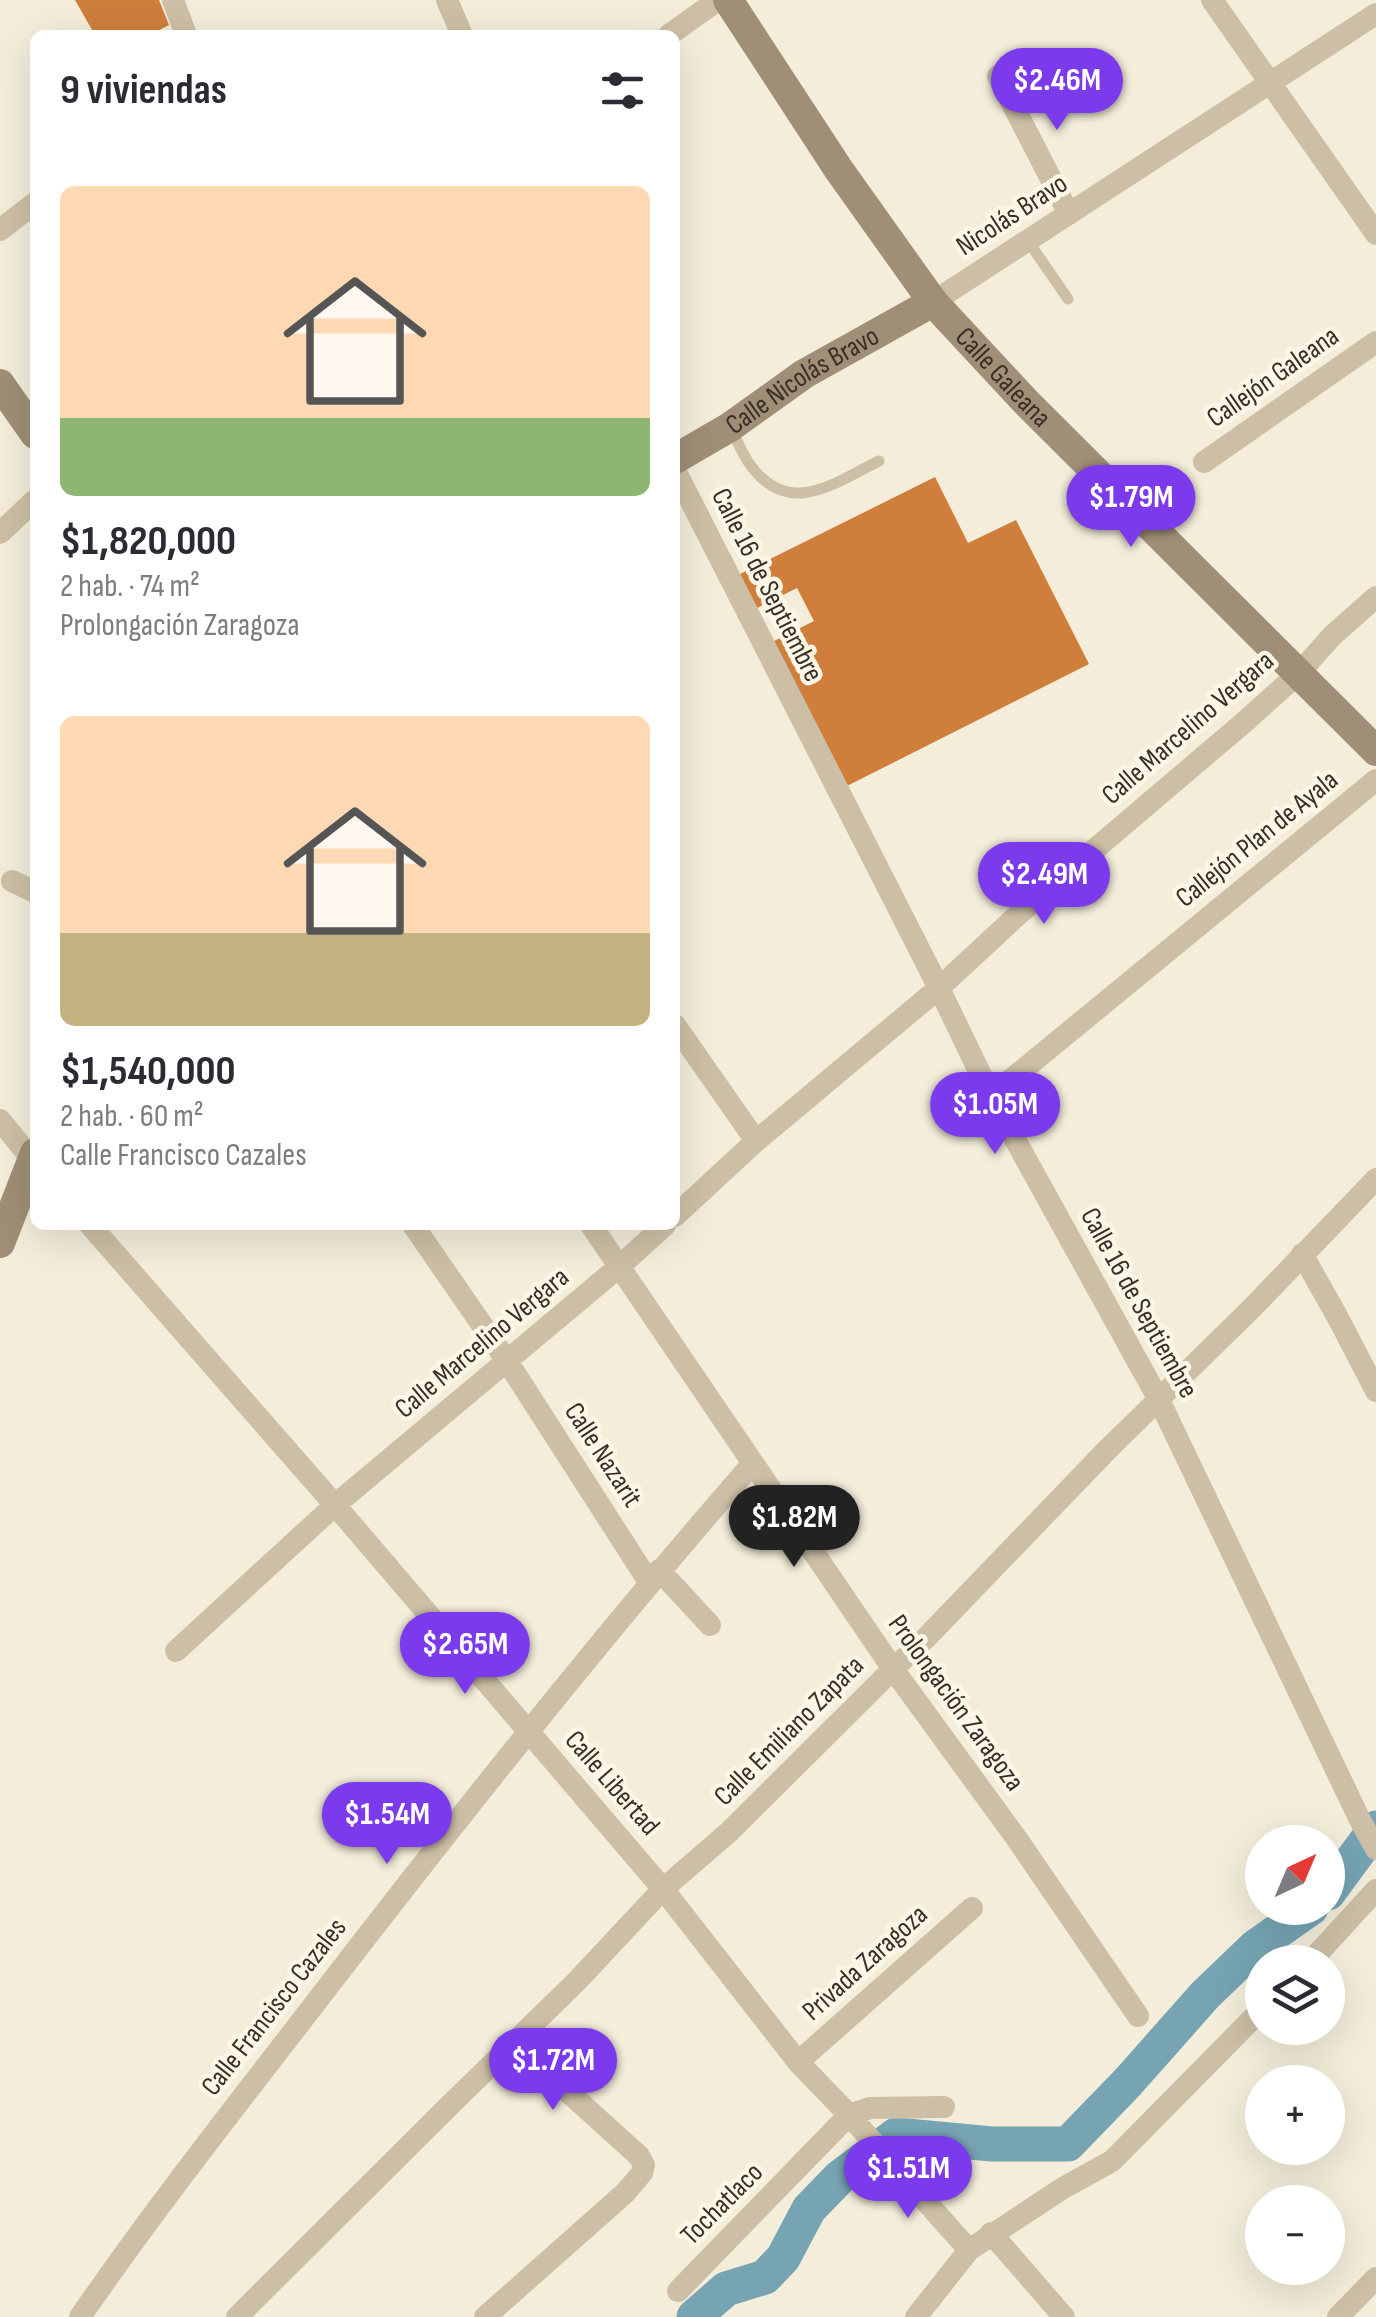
<!DOCTYPE html>
<html lang="es">
<head>
<meta charset="utf-8">
<style>
	body { margin:0; font-family:"Sofia Sans Condensed",sans-serif; background:#f2f2f3; color:#2b2b33; height:100vh; display:flex; flex-direction:column; font-size:38px; white-space:nowrap }
	* { box-sizing:border-box; margin:0 }
	p { font-size:32px; color:#7c7c81 }
	.icon { flex:none; width:55px; height:55px; fill:none; stroke:currentColor; stroke-width:2; stroke-linecap:round; stroke-linejoin:round }
	.map { position:relative; flex:1; overflow:hidden }
	.sheet { position:absolute; left:30px; top:30px; width:650px; height:1200px; display:flex; flex-direction:column; background:#fff; border-radius:15px; box-shadow:0 10px 40px #0002 }
	.sheet>* { flex:none }
	.needle { width:65px; rotate:44deg }
	.tools { position:absolute; left:1245px; top:1825px; display:grid; gap:20px }
	.tools a { display:grid; place-items:center; width:100px; height:100px; border-radius:50%; background:#fff; box-shadow:0 10px 40px #0002; font-size:50px }
	.price { position:absolute; translate:-50% -85px; padding:0 22px; border-radius:35px; background:#7c3aed; color:#fff; font-size:32px; line-height:65px; filter:drop-shadow(0 2px 5px #0008) }
	.price::after { content:''; position:absolute; left:50%; top:60px; width:30px; height:22px; margin-left:-15px; background:inherit; clip-path:polygon(0 0,100% 0,50% 100%) }
	.price.current { background:#222; color:#fff }
	ul { padding:0; list-style:none }
	li { display:grid; align-content:center; gap:20px; height:530px; padding:0 30px }
	li span { display:grid; place-items:center; height:310px; border-radius:15px; color:#555 }
	li>.icon { margin-inline-start:auto }
	span .icon { width:180px; height:180px; fill:#fffc; stroke-width:1 }
	li b { font-size:42px }
	h2 { display:flex; justify-content:space-between; align-items:center; height:120px; padding:0 30px; font-size:42px }
	.map>svg:first-child { display:block }
	.lines { fill:none; stroke-linecap:round; stroke-linejoin:round }
	.river { stroke:#76a4b3; stroke-width:35 }
	.building { fill:#cf7e3c }
	.lane { stroke:#ccbfa5; stroke-width:11 }
	.street { stroke:#ccbfa5; stroke-width:22 }
	.secondary { stroke:#a08e76; stroke-width:30 }
	.labels { text-anchor:middle; dominant-baseline:central; stroke-width:9; stroke-linejoin:round; paint-order:stroke }
	.street-label { font-size:28px; fill:#382f27; stroke:#fbf6e6 }
</style>
</head>
<body>
<div class="map">
<svg width="1376" height="2317" viewBox="0 0 1376 2317">
	<rect width="100%" height="100%" fill="#f3edda"/>
	<g class="lines">
		<!-- river -->
		<path class="river" d="M1328,1893L1376,1828
			M694,2317L726,2289L765,2277L783,2258L809,2209L840,2177L896,2135L992,2144H1068L1128,2082L1205,1995L1255,1947L1311,1908"/>
	</g>
	<!-- building -->
	<path class="building" d="M75,0H159L169,25L150,35H95Z
		M935,477L968,543L1016,520L1089,664L845,787L772,642L814,621L797,588L753,610L736,576Z"/>
	<g class="lines">
		<!-- lane -->
		<path class="lane" d="M1028,241L1068,299
			M732,430C738,442 743,456 751,466C790,518 834,483 879,461"/>
		<!-- street -->
		<path class="street" d="M173,0L186,35
			M447,0L462,35
			M1212,0L1376,234
			M669,35L718,0
			M998,76L1069,214
			M0,230L35,203
			M933,302L1376,14
			M1204,462L1376,342
			M675,470L939,988L991,1096L1159,1400L1361,1822L1376,1849
			M0,533L35,500
			M12,881L35,892
			M675,1025L756,1141
			M991,1096L1376,780
			M0,1120L35,1163
			M675,1216L756,1141L939,988L1022,911L1241,725L1298,674L1333,635L1376,597
			M90,1225L335,1505L663,1889L798,2062L849,2115L969,2250
			M413,1225L507,1361L649,1582
			M591,1225L893,1669L1017,1839L1138,2016
			M1302,1254L1337,1316L1376,1391
			M659,1570L710,1625
			M176,1651L335,1505L620,1266L665,1225
			M1310,1962L1376,1890
			M798,2062L972,1908
			M991,2233L1064,2317
			M678,2291L849,2115L870,2108L944,2107
			M80,2317C156,2207 239,2102 320,1997C460,1815 602,1636 753,1463
			M237,2317L448,2107L577,1981L663,1889L729,1832L893,1669L926,1638L1107,1450L1252,1308L1376,1179
			M485,2317L625,2193L642,2173L644,2165L639,2156L514,2043
			M916,2317L969,2250L1063,2188L1112,2161L1262,2009
			M1338,2317L1376,2278"/>
		<!-- secondary -->
		<g class="secondary">
			<path id="s1" d="M728,0L839,170L933,302L1025,401L1376,751"/>
			<path d="M0,384L35,434"/>
			<path id="s2" d="M675,459L730,427L804,374L933,302"/>
			<path d="M0,1243L35,1153"/>
		</g>
	</g>
	<g class="labels">
		<!-- street labels -->
		<g class="street-label">
			<text transform="translate(1012 215) rotate(-33)">Nicolás Bravo</text>
			<text stroke="none"><textPath href="#s1" startOffset="468">Calle Galeana</textPath></text>
			<text transform="translate(1273 377) rotate(-35)">Callejón Galeana</text>
			<text stroke="none"><textPath href="#s2" startOffset="150">Calle Nicolás Bravo</textPath></text>
			<text transform="translate(767 585) rotate(63)">Calle 16 de Septiembre</text>
			<text transform="translate(1188 728) rotate(-41)">Calle Marcelino Vergara</text>
			<text transform="translate(1257 839) rotate(-39)">Callejón Plan de Ayala</text>
			<text transform="translate(1139 1303) rotate(61)">Calle 16 de Septiembre</text>
			<text transform="translate(482 1343) rotate(-40)">Calle Marcelino Vergara</text>
			<text transform="translate(603 1455) rotate(57)">Calle Nazarit</text>
			<text transform="translate(956 1703) rotate(54)">Prolongación Zaragoza</text>
			<text transform="translate(789 1731) rotate(-45)">Calle Emiliano Zapata</text>
			<text transform="translate(612 1783) rotate(49)">Calle Libertad</text>
			<text transform="translate(865 1963) rotate(-42)">Privada Zaragoza</text>
			<text transform="translate(274 2007) rotate(-52)">Calle Francisco Cazales</text>
			<text transform="translate(722 2204) rotate(-45)">Tochatlaco</text>
		</g>
	</g>
</svg>
<div class="tools">
<a><svg class="needle" viewBox="-14 -14 28 28"><path d="M0-13l5 13h-10z" fill="#e53935"/><path d="M0 13l5-13h-10z" fill="#7c7c81"/></svg></a>
<a><svg class="icon" aria-label="layers" viewBox="0 0 24 24"><path d="M12 4l9 5-9 5-9-5zM3 14l9 5 9-5"/></svg></a>
<a>+</a>
<a>−</a>
</div>
<b class="price" style="left:1057px;top:133px">$2.46M</b>
<b class="price" style="left:1131px;top:550px">$1.79M</b>
<b class="price" style="left:1044px;top:927px">$2.49M</b>
<b class="price" style="left:995px;top:1157px">$1.05M</b>
<b class="price current" style="left:794px;top:1570px">$1.82M</b>
<b class="price" style="left:465px;top:1697px">$2.65M</b>
<b class="price" style="left:387px;top:1867px">$1.54M</b>
<b class="price" style="left:553px;top:2113px">$1.72M</b>
<b class="price" style="left:908px;top:2221px">$1.51M</b>
<section class="sheet">
<h2>9 viviendas<svg class="icon" aria-label="filters" viewBox="0 0 24 24"><path d="M4 7h16M4 17h16"/><circle cx="9" cy="7" r="2"/><circle cx="15" cy="17" r="2"/></svg></h2>
<ul>
<li><span style="background:linear-gradient(#ffd9b3 75%,#8fb573 0)"><svg class="icon" aria-label="home" viewBox="0 0 24 24"><path d="M3 11l9-7 9 7M6 9v11h12V9"/></svg></span><div><b>$1,820,000</b><p>2 hab. · 74 m²</p><p>Prolongación Zaragoza</p></div></li>
<li><span style="background:linear-gradient(#ffd9b3 70%,#c2b280 0)"><svg class="icon" aria-label="home" viewBox="0 0 24 24"><path d="M3 11l9-7 9 7M6 9v11h12V9"/></svg></span><div><b>$1,540,000</b><p>2 hab. · 60 m²</p><p>Calle Francisco Cazales</p></div></li>
</ul>
</section>
</div>
</body>
</html>
